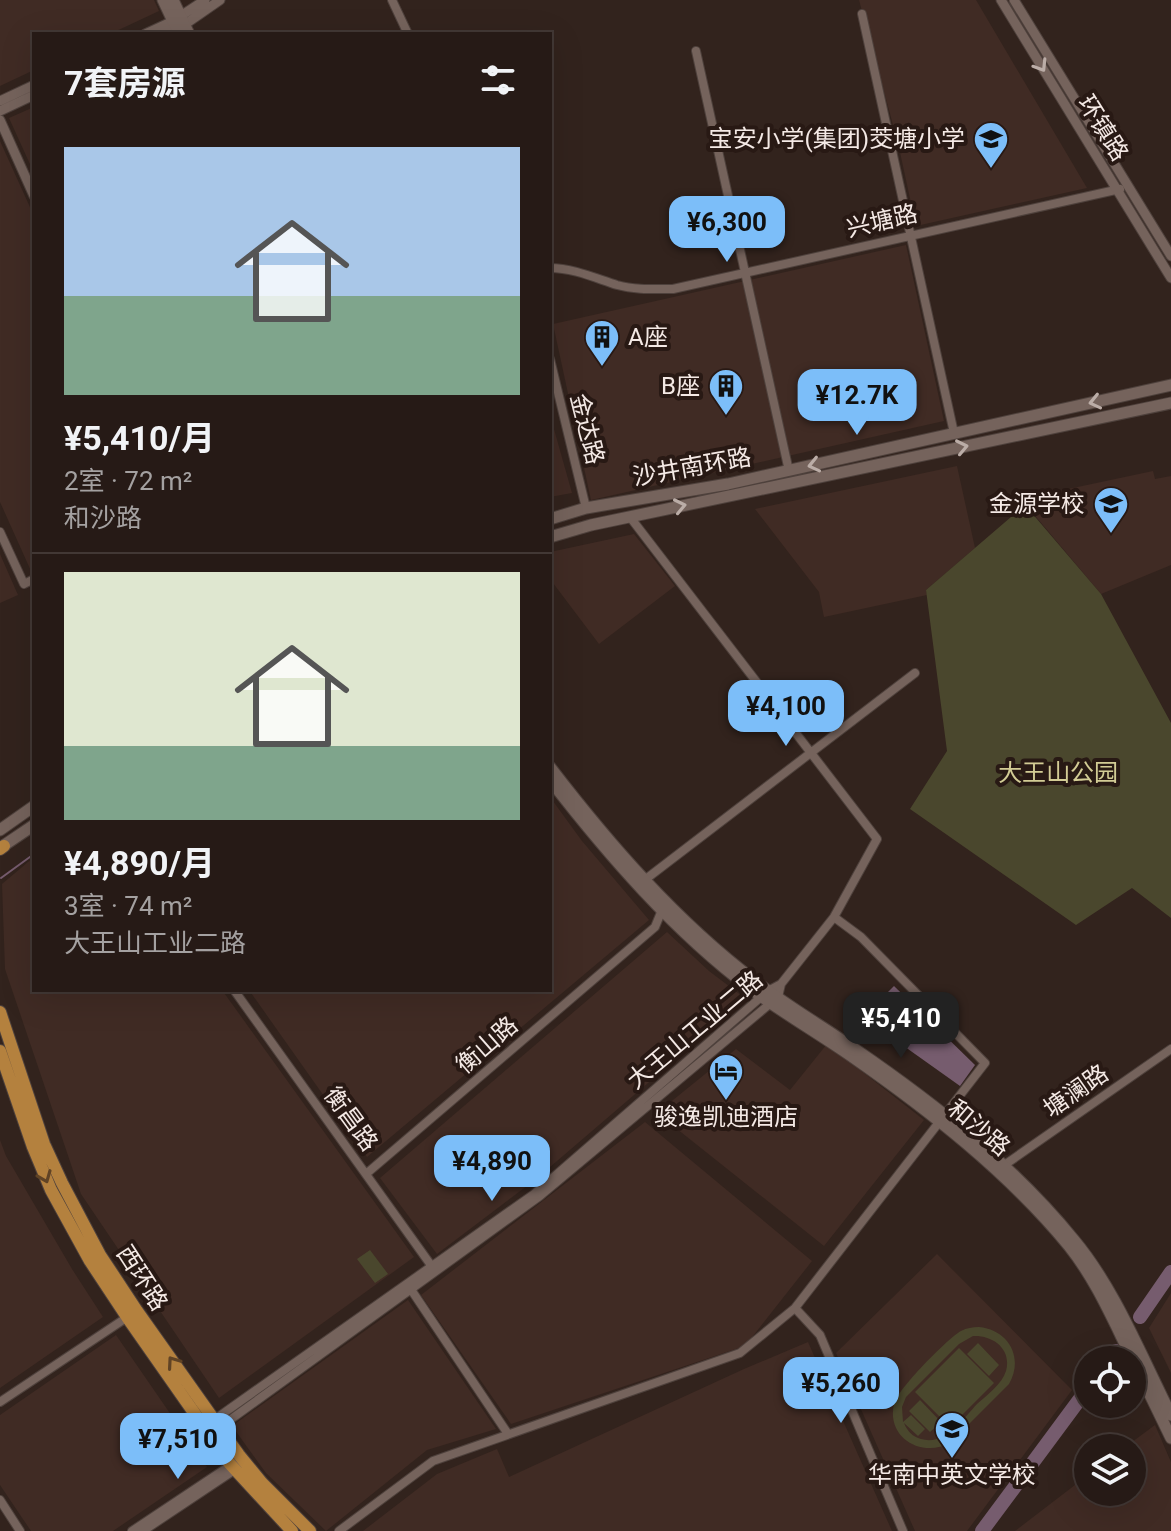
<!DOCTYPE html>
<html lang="zh">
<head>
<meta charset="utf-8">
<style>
	body { margin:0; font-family:Roboto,"Noto Sans SC",sans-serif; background:#2e231f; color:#f1f3f6; height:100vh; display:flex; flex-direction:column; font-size:30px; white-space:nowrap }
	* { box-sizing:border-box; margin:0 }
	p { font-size:26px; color:#a4a1a1 }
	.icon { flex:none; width:44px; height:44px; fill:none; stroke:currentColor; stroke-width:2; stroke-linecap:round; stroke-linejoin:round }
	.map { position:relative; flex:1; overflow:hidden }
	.side { position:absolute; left:32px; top:32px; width:520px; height:960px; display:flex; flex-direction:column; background:#261a16; border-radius:0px; box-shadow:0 8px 32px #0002,0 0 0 2px #423835 }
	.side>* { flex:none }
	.controls { position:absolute; left:1074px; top:1346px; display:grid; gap:16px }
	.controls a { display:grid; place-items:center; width:72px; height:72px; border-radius:50%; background:#261a16; box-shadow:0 8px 32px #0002,0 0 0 2px #423835; font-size:40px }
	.price { position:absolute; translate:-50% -68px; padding:0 18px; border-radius:16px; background:#7cbef9; color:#111; font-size:26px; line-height:52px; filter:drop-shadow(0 2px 4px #0008) }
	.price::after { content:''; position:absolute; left:50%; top:48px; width:24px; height:18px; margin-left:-12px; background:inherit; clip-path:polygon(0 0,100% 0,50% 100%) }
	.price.active { background:#222; color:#fff }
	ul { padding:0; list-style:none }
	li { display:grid; align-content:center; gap:16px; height:424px; padding:0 32px }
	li+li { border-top:2px solid #423835 }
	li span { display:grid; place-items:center; height:248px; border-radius:0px; color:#555 }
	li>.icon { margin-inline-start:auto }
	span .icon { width:144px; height:144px; fill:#fffc; stroke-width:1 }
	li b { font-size:34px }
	h2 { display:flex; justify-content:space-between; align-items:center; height:96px; padding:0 32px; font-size:34px }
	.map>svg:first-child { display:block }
	.built { fill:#402b24 }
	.green { fill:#4a472d; fill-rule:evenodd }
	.water { fill:#765c6e }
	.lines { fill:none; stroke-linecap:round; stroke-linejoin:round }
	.stream { stroke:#765c6e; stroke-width:2 }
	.river { stroke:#765c6e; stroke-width:14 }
	.minor-casing { stroke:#4e413c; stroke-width:10 }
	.tertiary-casing { stroke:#4e413c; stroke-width:11 }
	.secondary-casing { stroke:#4e413c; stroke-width:13 }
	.primary-casing { stroke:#4e413c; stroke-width:14 }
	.minor { stroke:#75635c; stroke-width:8 }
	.tertiary { stroke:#75635c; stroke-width:9 }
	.secondary { stroke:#75635c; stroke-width:11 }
	.primary { stroke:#b4813e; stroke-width:12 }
	.oneway { stroke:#bbada7 }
	.oneway2 { stroke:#604325 }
	.labels { text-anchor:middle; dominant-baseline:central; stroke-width:8; stroke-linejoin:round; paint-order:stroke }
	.street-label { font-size:24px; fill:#f4e9e5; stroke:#281914 }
	.poi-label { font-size:24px; fill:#f4e9e5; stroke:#281914; text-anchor:end }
	.park-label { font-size:24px; fill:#d3cc95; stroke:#281914 }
</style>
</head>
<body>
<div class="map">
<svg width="1171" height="1531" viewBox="0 0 1171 1531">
	<rect width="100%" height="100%" fill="#32231d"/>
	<!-- built -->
	<path class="built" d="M0,0H154L159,11L110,34H34V70L0,86Z
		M859,0H976L1087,188L916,226L898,143Z
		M34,107V173L9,118Z
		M0,141L34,216V570L31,571L0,502Z
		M906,245L944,421L591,500L553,324Z
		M550,415L572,493L550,497Z
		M957,466L975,548L926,590L927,595L824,617L819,592L755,509Z
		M1153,471L1155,479L1171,476V565L1101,594L1021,499Z
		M634,534L675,586L599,644L550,579V552Z
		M0,554L18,595L0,603Z
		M550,797L582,841L649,920L367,1157L249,990H550Z
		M34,857V990H222L414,1257L219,1398L81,1194L5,969L2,884Z
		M667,932L709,971L746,999L536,1179L437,1254L380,1178Z
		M827,1044L924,1120L824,1246L657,1113L736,1049L790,1090Z
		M645,1122L812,1261L745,1346L511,1424L421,1295Z
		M0,1140L6,1156L72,1269L103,1317L0,1388Z
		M937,1254L1072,1390L967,1531H915L836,1353Z
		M1171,1293V1373L1149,1328Z
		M408,1300L496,1429L427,1450L326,1531L266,1473L232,1426Z
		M116,1335L207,1467L113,1531H31L0,1485V1415Z
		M808,1342L892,1531H363L437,1474L497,1449L509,1477L744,1369Z
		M1155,1425L1171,1462V1531H1015L1088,1475V1492H1132V1448H1124Z"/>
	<!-- green -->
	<path class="green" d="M1025,505L1101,594L1171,723V918L1132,888L1076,925L910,809L947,751L926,590Z
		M370,1250L388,1274L375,1283L357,1259Z
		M979,1327C1009,1330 1024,1358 1009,1384L950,1443C922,1458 886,1438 894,1404C897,1390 947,1339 961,1331C967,1328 972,1327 979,1327ZM973,1336C993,1335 1012,1349 1006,1371C1002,1384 987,1395 977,1404C963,1419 945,1446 921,1439C913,1437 907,1431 904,1423L918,1436L925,1429L911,1415L903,1422L902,1407L906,1397L959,1344Z
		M978,1343L999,1365L989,1376L967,1354Z
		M959,1348L994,1383L950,1427L915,1392Z
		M920,1400L941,1422L930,1432L909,1411Z"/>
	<!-- water -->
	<path class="water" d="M894,986L975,1065L960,1086L863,1017Z"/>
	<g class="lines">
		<!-- stream -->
		<path class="stream" d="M1,878L34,854"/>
		<!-- river -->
		<path class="river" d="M1140,1317L1171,1272
			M1109,1360L1116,1351
			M982,1531L1088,1388"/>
		<!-- minor casing -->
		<g class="minor-casing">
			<path id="minor" d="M392,0L408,34
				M862,14L954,433
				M696,51L789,471
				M550,268C573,268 595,278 617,285C635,290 654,289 673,289L1120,189
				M550,359L586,508
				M0,532L24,584L34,579
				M642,882L915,673
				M234,990L433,1268
				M1003,1166L1171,1049
				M366,1174L655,927L662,910
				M408,1285L508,1434
				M795,1308L820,1335L903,1531
				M0,1402L129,1316
				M211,1422L534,1194L768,991L781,984L834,917L877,839L630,517
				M216,1430L540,1196L778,997L781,984
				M0,1500L20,1531
				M132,1531L234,1463
				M143,1531L239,1467
				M339,1531L433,1461L740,1353L795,1308L985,1063L861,937L834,917"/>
		</g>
		<!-- tertiary casing -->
		<g class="tertiary-casing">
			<path id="tertiary" d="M1001,0L1171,278
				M1014,0L1171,256
				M145,34L173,21L205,0
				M166,34L184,25L220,0
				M0,101L34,85
				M0,111L34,95
				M0,120L34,196"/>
		</g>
		<!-- secondary casing -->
		<g class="secondary-casing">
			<path id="secondary" d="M163,0L179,34
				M173,0L189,34
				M550,519L586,508L728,484L1171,385
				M550,537L591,525L1171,403
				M550,767C610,845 676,921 755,981C787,1006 822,1026 855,1049C935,1104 1013,1165 1074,1240C1115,1289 1142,1358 1171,1415
				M550,780C609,856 674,931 751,989C783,1013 818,1033 851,1056C930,1111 1008,1172 1069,1246C1093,1276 1109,1311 1126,1346C1141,1376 1156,1407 1171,1438
				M0,830L34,806
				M0,848L34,825"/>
		</g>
		<!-- primary casing -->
		<g class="primary-casing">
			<path id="primary" d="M0,849L4,846
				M0,1012L44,1144L62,1183L100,1255L137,1311L239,1455L262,1483L310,1531
				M0,1051L33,1147L51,1190L90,1261L127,1317L230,1464L292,1531"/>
		</g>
		<!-- minor -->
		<use href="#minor" class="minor"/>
		<!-- tertiary -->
		<use href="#tertiary" class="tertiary"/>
		<!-- secondary -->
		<use href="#secondary" class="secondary"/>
		<!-- primary -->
		<use href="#primary" class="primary"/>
	</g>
	<!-- one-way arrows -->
	<defs><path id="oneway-chevron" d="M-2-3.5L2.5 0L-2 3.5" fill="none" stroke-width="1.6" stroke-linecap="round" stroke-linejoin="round" transform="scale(2)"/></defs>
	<g class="oneway">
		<use href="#oneway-chevron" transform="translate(1041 66) rotate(58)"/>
		<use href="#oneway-chevron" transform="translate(1095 402) rotate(167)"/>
		<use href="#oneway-chevron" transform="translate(962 447) rotate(-12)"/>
		<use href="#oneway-chevron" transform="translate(814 465) rotate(167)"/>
		<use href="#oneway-chevron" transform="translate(680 506) rotate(-12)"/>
	</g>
	<g class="oneway2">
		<use href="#oneway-chevron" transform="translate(45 1177) rotate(68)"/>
		<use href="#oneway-chevron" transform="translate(173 1362) rotate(-125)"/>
	</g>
	<!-- icons -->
	<defs>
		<g id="school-pin" transform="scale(1.8)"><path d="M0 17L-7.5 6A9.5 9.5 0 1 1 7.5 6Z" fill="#7cbef9" stroke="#281914"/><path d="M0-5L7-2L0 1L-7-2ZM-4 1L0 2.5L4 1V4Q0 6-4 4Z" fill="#111"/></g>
		<g id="building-pin" transform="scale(1.8)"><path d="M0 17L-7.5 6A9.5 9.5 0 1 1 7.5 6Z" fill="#7cbef9" stroke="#281914"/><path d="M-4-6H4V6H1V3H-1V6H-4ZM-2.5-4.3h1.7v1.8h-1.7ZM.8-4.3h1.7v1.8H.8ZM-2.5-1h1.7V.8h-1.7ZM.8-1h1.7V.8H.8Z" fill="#111"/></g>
		<g id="hotel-pin" transform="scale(1.8)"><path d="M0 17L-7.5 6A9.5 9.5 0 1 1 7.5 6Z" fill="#7cbef9" stroke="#281914"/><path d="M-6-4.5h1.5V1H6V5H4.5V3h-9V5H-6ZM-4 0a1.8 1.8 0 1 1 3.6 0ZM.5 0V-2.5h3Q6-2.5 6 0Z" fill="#111"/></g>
	</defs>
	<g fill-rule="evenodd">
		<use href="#school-pin" x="991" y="139"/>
		<use href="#building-pin" x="602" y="337"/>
		<use href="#building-pin" x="726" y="386"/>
		<use href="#school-pin" x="1111" y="504"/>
		<use href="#hotel-pin" x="726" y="1071"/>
		<use href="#school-pin" x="952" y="1429"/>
	</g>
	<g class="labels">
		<!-- street labels -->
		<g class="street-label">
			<text transform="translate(1103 128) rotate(58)">环镇路</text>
			<text transform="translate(882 221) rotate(-13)">兴塘路</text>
			<text transform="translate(587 429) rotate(76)">金达路</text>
			<text transform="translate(692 467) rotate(-10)">沙井南环路</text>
			<text transform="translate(695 1030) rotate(-40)">大王山工业二路</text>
			<text transform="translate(487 1045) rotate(-41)">衡山路</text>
			<text transform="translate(1076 1091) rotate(-35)">塘澜路</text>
			<text transform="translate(351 1119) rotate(54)">衡昌路</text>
			<text transform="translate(979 1128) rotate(40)">和沙路</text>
			<text transform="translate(142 1278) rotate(57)">西环路</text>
		</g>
		<!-- poi labels -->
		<g class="poi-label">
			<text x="965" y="139">宝安小学(集团)茭塘小学</text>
			<text x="628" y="337" text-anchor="start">A座</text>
			<text x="700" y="386">B座</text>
			<text x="1085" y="504">金源学校</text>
			<text x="726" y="1117" text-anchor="middle">骏逸凯迪酒店</text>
			<text x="952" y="1475" text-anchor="middle">华南中英文学校</text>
		</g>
		<!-- park labels -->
		<g class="park-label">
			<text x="1058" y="773">大王山公园</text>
		</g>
	</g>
</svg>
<div class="controls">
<a><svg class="icon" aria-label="locate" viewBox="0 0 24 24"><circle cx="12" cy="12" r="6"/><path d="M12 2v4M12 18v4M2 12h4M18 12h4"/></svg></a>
<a><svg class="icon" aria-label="layers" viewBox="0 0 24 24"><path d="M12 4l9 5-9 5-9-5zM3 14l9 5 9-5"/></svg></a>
</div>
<b class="price" style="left:727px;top:264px">¥6,300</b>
<b class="price" style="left:857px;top:437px">¥12.7K</b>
<b class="price" style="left:786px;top:748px">¥4,100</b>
<b class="price active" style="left:901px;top:1060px">¥5,410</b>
<b class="price" style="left:492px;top:1203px">¥4,890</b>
<b class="price" style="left:841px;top:1425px">¥5,260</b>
<b class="price" style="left:178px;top:1481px">¥7,510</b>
<section class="side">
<h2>7套房源<svg class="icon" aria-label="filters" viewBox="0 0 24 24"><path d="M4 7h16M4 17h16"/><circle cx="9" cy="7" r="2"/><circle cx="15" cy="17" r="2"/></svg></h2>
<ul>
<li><span style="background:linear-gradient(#a9c7e8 60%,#7fa58c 0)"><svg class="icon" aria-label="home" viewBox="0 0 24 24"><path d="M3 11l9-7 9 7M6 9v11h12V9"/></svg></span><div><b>¥5,410/月</b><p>2室 · 72 m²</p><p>和沙路</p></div></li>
<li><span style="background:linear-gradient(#dfe7d0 70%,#7fa58c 0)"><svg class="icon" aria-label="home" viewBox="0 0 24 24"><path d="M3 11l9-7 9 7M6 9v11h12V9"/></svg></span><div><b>¥4,890/月</b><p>3室 · 74 m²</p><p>大王山工业二路</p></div></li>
</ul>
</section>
</div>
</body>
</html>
